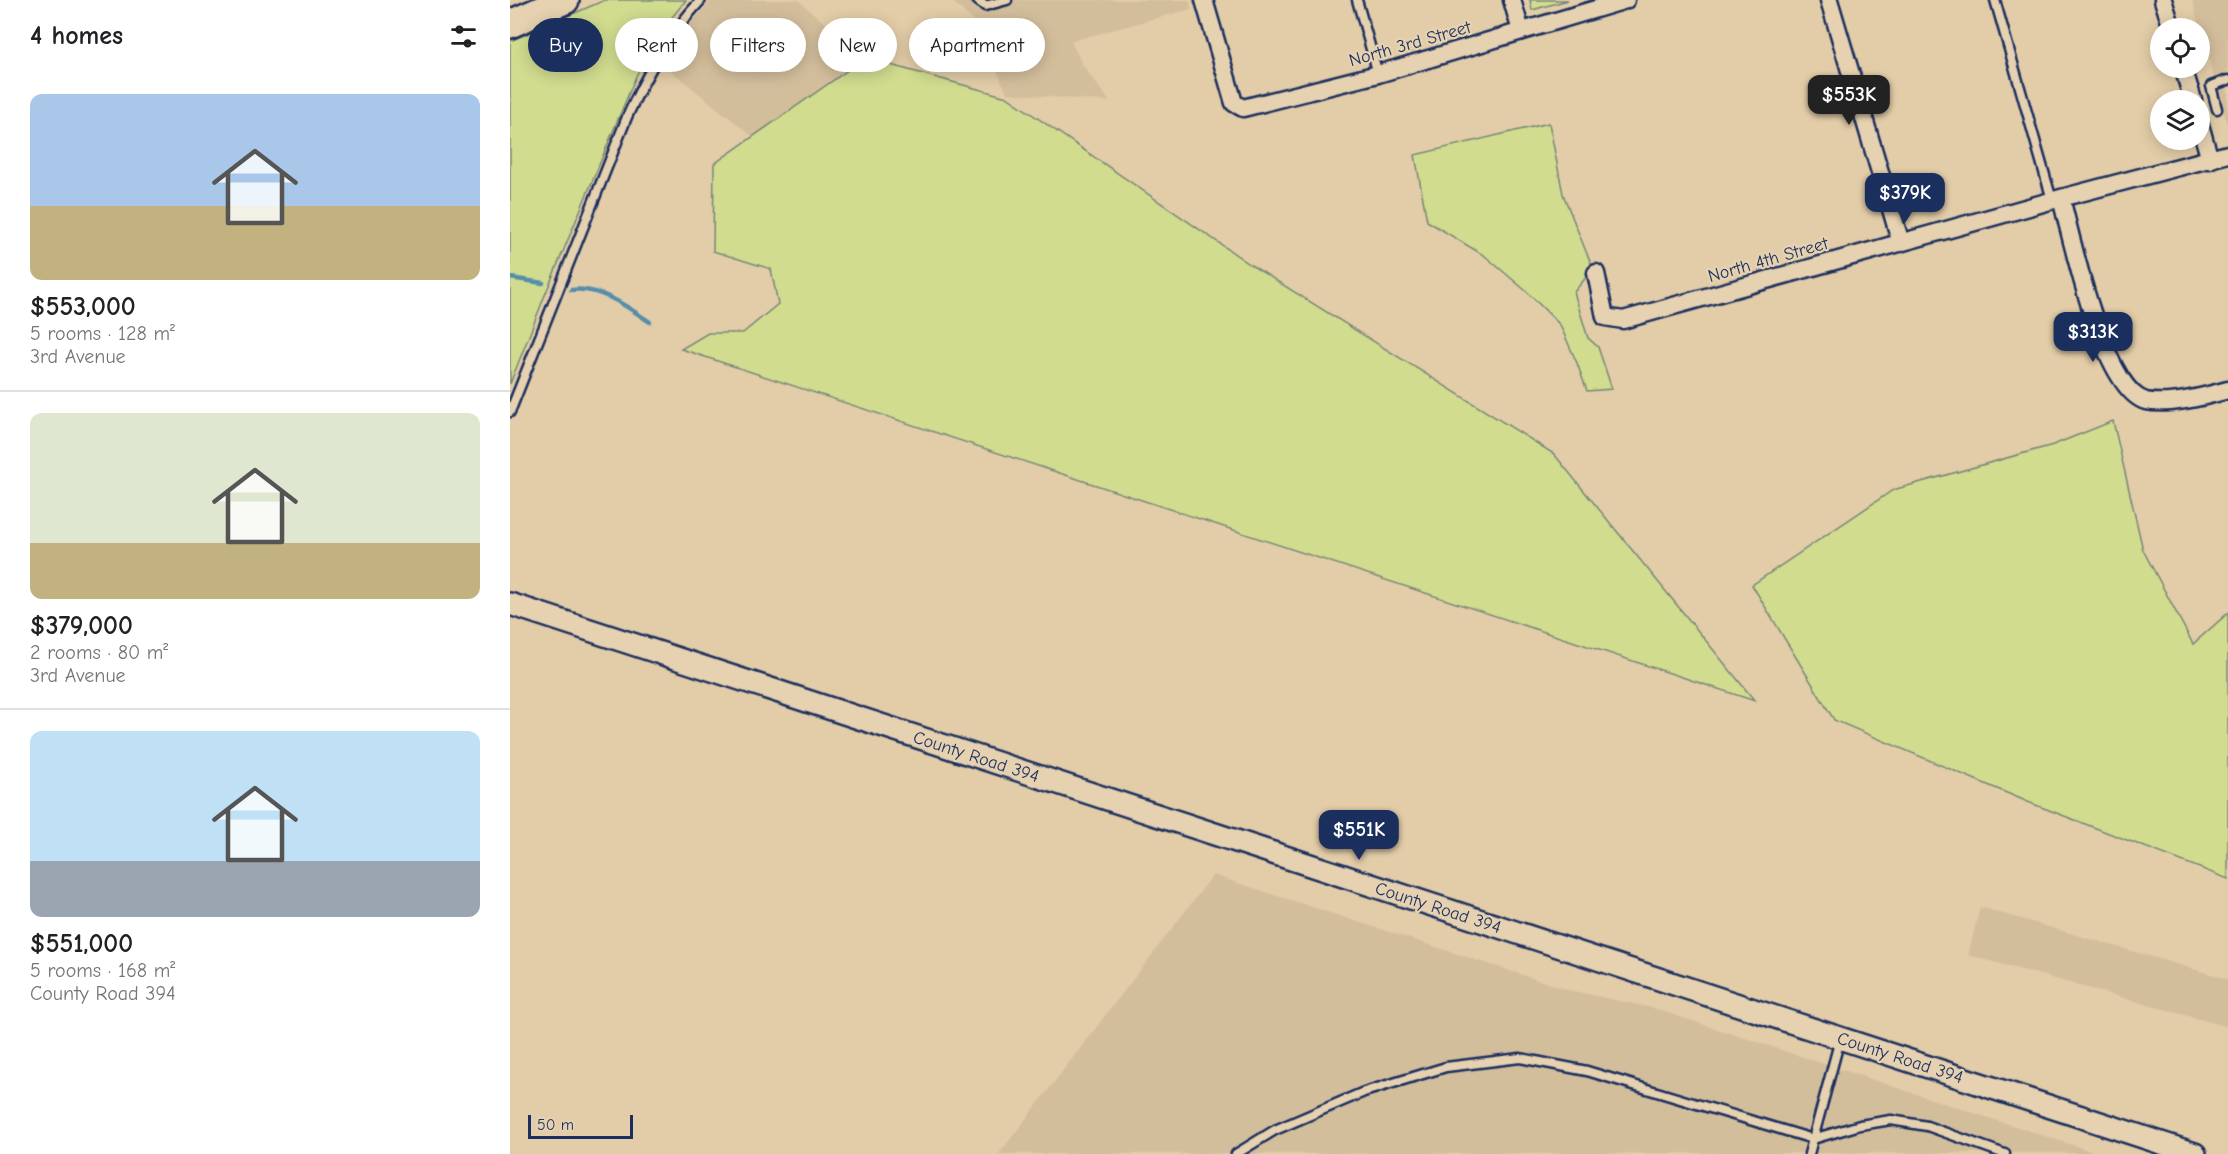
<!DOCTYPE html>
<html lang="en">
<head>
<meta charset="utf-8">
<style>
	body { margin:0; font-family:"Comic Neue",sans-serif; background:#f6f6f6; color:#202124; height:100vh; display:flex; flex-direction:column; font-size:22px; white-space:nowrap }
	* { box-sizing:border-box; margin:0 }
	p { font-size:20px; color:#757577 }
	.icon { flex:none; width:33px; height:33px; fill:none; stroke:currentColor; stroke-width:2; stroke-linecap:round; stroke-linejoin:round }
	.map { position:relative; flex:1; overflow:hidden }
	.side { display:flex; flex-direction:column; background:#fff; width:510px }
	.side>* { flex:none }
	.hud { position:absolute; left:18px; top:18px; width:570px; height:54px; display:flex; gap:12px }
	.tools { position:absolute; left:1640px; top:18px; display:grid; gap:12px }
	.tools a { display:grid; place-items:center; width:60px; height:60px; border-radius:50%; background:#fff; box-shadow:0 3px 15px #0003; font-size:30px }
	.scale { position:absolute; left:18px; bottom:15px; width:105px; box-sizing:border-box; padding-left:6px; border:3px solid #1b2f5e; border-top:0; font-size:16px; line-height:21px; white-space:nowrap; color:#1b2f5e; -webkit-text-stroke:4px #e6d2b0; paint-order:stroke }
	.price { position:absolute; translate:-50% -51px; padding:0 14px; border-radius:12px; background:#1b2f5e; color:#fff; font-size:20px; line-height:39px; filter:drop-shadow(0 2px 3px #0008) }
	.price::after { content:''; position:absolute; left:50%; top:36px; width:18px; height:14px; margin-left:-9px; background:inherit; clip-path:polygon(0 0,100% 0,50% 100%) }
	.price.current { background:#222; color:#fff }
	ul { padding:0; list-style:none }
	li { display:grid; align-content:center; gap:12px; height:318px; padding:0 30px }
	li+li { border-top:2px solid #e0e0e0 }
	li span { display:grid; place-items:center; height:186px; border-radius:12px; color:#555 }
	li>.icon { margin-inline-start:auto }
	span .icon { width:108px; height:108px; fill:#fffc; stroke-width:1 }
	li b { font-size:26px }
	h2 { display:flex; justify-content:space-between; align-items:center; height:72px; padding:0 30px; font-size:26px }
	.chip { padding:0 21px; border-radius:27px; background:#fff; box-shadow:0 3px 15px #0003; font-size:21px; line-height:54px }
	.chip.current { background:#1b2f5e; color:#fff }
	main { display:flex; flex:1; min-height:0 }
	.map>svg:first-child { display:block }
	.built { fill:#d3be9c }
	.green { fill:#d1dc8f; stroke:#768676; stroke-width:1.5 }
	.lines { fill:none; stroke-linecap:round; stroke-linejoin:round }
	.stream { stroke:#578eaa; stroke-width:4.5 }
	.service-casing { stroke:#1b2f5e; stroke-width:13 }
	.minor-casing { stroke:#1b2f5e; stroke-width:21 }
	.tertiary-casing { stroke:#1b2f5e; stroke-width:26 }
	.trunk-casing { stroke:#1b2f5e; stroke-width:32 }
	.service { stroke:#e6d2b0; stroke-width:8 }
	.minor { stroke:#e6d2b0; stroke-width:16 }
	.tertiary { stroke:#e6d2b0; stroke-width:21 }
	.trunk { stroke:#e6d2b0; stroke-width:27 }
	.labels { text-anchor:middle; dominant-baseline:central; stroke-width:4.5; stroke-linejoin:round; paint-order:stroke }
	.street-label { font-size:18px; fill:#1b2f5e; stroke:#e6d2b0 }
</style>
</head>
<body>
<main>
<section class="side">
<h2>4 homes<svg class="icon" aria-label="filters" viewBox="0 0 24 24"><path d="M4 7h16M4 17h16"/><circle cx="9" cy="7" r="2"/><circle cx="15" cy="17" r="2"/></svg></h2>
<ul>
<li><span style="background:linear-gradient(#a9c7e8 60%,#c2b280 0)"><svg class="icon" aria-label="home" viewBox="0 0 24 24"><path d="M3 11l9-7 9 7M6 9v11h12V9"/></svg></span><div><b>$553,000</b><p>5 rooms · 128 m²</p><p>3rd Avenue</p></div></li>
<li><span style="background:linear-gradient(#dfe7d0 70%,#c2b280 0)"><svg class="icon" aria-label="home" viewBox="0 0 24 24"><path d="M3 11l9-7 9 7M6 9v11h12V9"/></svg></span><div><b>$379,000</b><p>2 rooms · 80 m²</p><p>3rd Avenue</p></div></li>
<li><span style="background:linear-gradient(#bfe0f5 70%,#9aa5b1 0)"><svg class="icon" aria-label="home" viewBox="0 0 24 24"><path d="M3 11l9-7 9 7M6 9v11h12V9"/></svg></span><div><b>$551,000</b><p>5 rooms · 168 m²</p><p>County Road 394</p></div></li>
</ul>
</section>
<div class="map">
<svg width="1718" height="1154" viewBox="0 0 1718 1154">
	<rect width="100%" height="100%" fill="#e3cda8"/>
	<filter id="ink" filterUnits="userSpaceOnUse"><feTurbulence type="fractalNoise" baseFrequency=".0167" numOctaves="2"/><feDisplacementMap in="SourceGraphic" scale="12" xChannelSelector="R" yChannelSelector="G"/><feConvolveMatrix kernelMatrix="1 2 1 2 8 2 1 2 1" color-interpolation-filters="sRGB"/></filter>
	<g filter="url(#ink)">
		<!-- built -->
		<path class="built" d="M201,0H288L355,58L243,137L151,63L175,30Z
			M440,0H679L681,9L561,41L572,64L600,102L497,93L464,21Z
			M1682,0H1718V128Z
			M703,875L1059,990L1143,1008L1587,1153L489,1154Z
			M1470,907L1718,979V1027L1458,955Z"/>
		<!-- green -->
		<path class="green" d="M95,0H176L150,32L126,76L35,295L0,384V41Z
			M1020,0H1058L1022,10Z
			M355,58L497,97L741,265L1044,454L1245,701L171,349L198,333H233L268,304L261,269L203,251L204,164Z
			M1039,123L1053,194L1083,269L1064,292L1078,338L1088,347L1102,389L1077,391L1067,363L1050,325L1016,291L975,256L917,221L905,155Z
			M1603,421L1633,550L1683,644L1718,613V879L1518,802L1324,720L1242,585L1383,490L1543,445Z"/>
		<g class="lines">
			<!-- stream -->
			<path class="stream" d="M0,278L33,283
				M61,290C89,286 118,307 140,322"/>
			<!-- service casing -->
			<g class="service-casing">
				<path id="service" d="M467,0L475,6L497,0
					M847,0L868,74
					M1485,0L1542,200
					M1707,109L1701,86L1718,80
					M0,412L117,117C137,73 158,36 191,0
					M726,1154L765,1130L854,1092L936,1067L1010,1058L1077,1071L1303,1139L1350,1125L1381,1120L1417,1126L1495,1154
					M1299,1154L1330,1039"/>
			</g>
			<!-- minor casing -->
			<g class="minor-casing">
				<path id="minor" d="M694,0L724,103L733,108L868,74L1116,0
					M1002,0L1011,31
					M1319,0L1391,243
					M1653,0L1662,28
					M1673,68L1683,100
					M1689,121L1700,160
					M1551,198C1562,239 1593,390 1636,401C1659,406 1696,396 1718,390
					M1086,273L1095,317L1113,320L1551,198L1718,154"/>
			</g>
			<!-- tertiary casing -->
			<g class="tertiary-casing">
				<path id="tertiary" d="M0,604L1685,1154"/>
			</g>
			<!-- trunk casing -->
			<g class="trunk-casing">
				<path id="trunk" d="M0,24L55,0"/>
			</g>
			<!-- service -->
			<use href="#service" class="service"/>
			<!-- minor -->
			<use href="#minor" class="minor"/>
			<!-- tertiary -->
			<use href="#tertiary" class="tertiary"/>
			<!-- trunk -->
			<use href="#trunk" class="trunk"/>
		</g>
	</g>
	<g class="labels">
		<!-- street labels -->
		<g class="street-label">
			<text transform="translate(900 44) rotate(-16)">North 3rd Street</text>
			<text transform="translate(1258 260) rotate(-16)">North 4th Street</text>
			<text transform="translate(466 757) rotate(18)">County Road 394</text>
			<text transform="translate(928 908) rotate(18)">County Road 394</text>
			<text transform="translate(1390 1058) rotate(18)">County Road 394</text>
		</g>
	</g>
</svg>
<div class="tools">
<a><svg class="icon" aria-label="locate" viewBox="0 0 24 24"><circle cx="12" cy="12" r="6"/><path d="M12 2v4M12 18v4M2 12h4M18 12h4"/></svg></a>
<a><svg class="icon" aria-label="layers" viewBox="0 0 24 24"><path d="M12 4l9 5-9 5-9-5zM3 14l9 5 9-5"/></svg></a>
</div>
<div class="scale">50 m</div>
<b class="price current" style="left:1339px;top:126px">$553K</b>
<b class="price" style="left:1395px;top:224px">$379K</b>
<b class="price" style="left:1583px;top:363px">$313K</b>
<b class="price" style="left:849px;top:861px">$551K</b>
<div class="hud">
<a class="chip current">Buy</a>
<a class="chip">Rent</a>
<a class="chip">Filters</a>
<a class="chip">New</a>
<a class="chip">Apartment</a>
</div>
</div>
</main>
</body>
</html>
